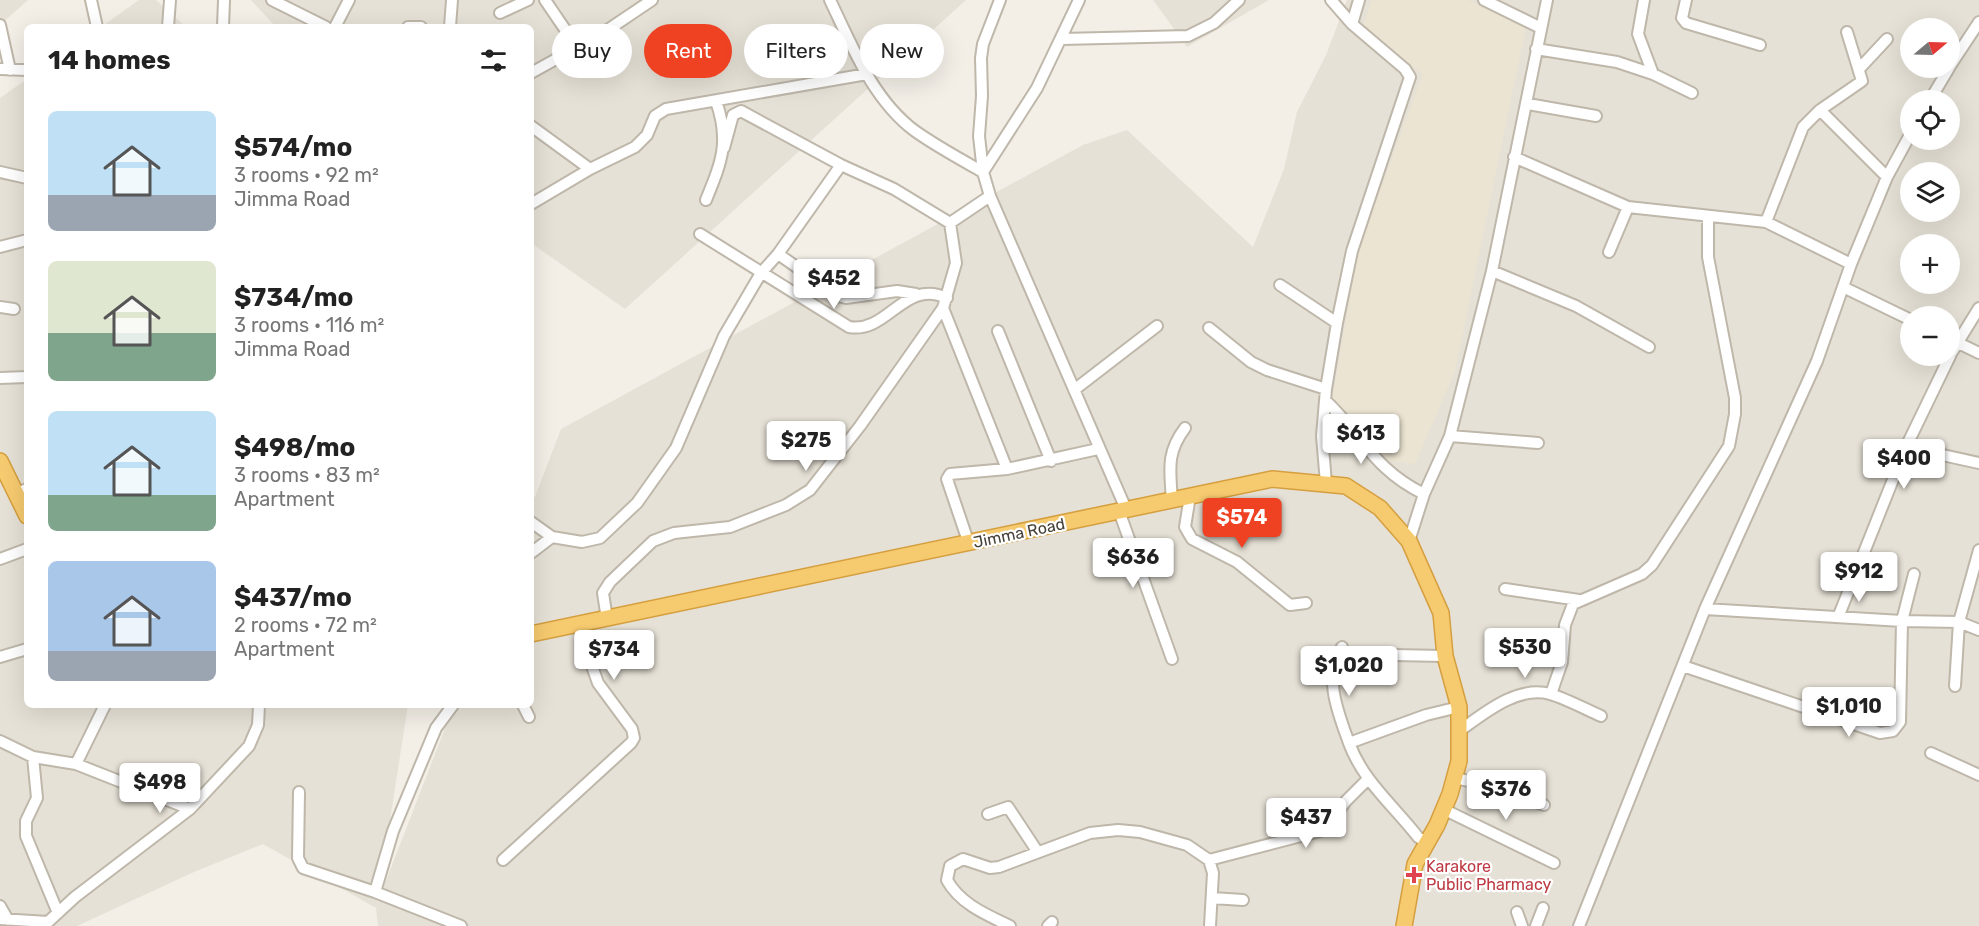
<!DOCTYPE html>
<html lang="en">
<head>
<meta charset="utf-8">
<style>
	body { margin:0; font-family:Rubik,sans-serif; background:#f2f2f2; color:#222; height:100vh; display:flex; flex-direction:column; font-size:22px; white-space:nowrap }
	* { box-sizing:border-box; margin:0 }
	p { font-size:20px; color:#767676 }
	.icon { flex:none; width:33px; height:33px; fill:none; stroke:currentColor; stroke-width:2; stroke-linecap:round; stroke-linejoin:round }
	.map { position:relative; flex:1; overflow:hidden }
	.sheet { position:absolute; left:24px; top:24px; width:510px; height:684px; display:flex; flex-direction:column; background:#fff; border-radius:9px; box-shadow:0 6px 24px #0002 }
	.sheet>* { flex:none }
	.guide { position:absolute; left:552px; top:24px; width:570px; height:54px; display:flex; gap:12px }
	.needle { width:39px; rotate:71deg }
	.tools { position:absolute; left:1900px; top:18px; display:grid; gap:12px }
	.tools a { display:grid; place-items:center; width:60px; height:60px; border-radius:50%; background:#fff; box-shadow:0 6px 24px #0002; font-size:30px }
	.price { position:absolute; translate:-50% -51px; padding:0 14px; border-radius:6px; background:#fff; color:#222; font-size:20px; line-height:39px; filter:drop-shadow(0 2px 3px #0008) }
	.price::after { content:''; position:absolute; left:50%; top:36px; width:18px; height:14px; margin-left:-9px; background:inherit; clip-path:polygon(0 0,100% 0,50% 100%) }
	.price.selected { background:#ee4223; color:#fff }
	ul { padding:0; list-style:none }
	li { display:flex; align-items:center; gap:18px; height:150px; padding:0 24px }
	li span { display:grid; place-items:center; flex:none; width:168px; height:120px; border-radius:9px; color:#555 }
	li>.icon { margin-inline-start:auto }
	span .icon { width:72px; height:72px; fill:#fffc; stroke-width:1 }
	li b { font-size:26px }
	h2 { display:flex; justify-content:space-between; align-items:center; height:72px; padding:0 24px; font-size:26px }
	.chip { padding:0 21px; border-radius:27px; background:#fff; box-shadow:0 6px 24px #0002; font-size:21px; line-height:54px }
	.chip.selected { background:#ee4223; color:#fff }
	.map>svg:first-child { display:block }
	.residential { fill:#e6e1d6; fill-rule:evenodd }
	.education { fill:#ebe4d2 }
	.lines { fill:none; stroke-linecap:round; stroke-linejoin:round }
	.minor-casing { stroke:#beb7aa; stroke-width:14 }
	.highway-casing { stroke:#d59f3f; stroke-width:18 }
	.minor { stroke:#fff; stroke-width:10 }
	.highway { stroke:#f6ca6f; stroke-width:15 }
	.health-dot { fill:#e0444e; stroke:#fff; stroke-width:2 }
	.labels { text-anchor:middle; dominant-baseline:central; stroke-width:4.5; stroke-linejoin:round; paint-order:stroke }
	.street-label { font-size:16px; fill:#454037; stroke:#fff }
	.health-label { font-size:16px; fill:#be3a42; stroke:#fff; text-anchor:start }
</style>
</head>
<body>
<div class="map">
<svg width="1979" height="926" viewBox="0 0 1979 926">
	<rect width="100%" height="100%" fill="#f3efe7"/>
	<!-- residential -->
	<path class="residential" d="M0,0H28L0,25Z
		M139,0H156L186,27H101Z
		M251,0H966L625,309L531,243V27H276Z
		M1153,0H1269L1187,47Z
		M1347,0H1979V926H378L376,908L263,844L194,872L77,926H0V98L27,79V705H408L377,904L454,705H531V507L561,429L1083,145L1127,130L1253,247L1284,169L1297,112L1326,55ZM1911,28H1950V68H1911ZM1911,100H1950V140H1911ZM1911,172H1950V212H1911ZM1911,244H1950V284H1911ZM1911,316H1950V356H1911Z"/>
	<!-- education -->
	<path class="education" d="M1372,0H1468L1526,26L1455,371L1415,464L1369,458L1332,402L1358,250L1423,74L1361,32Z"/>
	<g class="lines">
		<!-- minor casing -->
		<g class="minor-casing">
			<path id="minor" d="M91,0L97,27
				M272,0L326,27
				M545,0L577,47
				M830,0C852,46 873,100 915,131C936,146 960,159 983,172
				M1000,0L983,44L981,58L982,96L979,136L983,172L990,196L1126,509
				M1484,0L1541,28
				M1644,0L1638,34L1653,74
				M1686,0L1682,18L1686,23L1760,45
				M500,13L528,0
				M1352,24L1359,0
				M0,25L10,70
				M168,27L170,0
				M223,27L224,0
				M335,27L349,0
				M408,27H421
				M450,27L452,0
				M1062,39L1188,36L1214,23L1239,0
				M1536,49L1617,62L1653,74L1692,93
				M1950,66L1979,22
				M0,69L27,70
				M1859,69L1887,39
				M531,73L603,33L652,0
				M1930,100L1949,68
				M1528,104L1596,116
				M1820,110L1887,177
				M531,126L590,169
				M724,148L733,115L741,111L841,165L894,189L950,223L990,196
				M1514,157L1628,207L1766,222L1851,264
				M0,172L27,178
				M983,172L1037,88L1079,0
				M706,200C722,161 730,141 716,101
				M531,204L590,169L635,147L647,135L655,116L666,109L867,74
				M1766,222L1803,127L1820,110L1862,81L1847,32
				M700,234L849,327C888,334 904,278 947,298
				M0,247L27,240
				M1609,252L1628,207
				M778,254L838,296L846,298L897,291L916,294
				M1492,271L1576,306L1649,347
				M1280,285L1337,323
				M1843,287L1911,320
				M0,307L14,309
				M943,308L1007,469
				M1209,328L1251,362L1267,370L1326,389
				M998,331L1051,461
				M1950,339L1979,353
				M1950,355L1979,308
				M0,378L27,377
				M1074,390L1157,326
				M1325,400C1363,436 1374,470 1424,494
				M1450,436L1538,443
				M1906,447L1979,463
				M1326,483L1322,436L1326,389L1337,323L1352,251L1410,77L1405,69L1352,24L1331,0
				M16,493L27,489
				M1190,496L1185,527L1192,539L1237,562L1290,605L1306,603
				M1172,500C1170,470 1166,453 1185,428
				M1119,511L1172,659
				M531,522L552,537
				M1409,541L1424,494L1450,436L1492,271L1547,0
				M969,544L947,479L950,474L1007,469L1098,449
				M531,553L552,537L582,542L600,538L637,503L676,448L724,336L761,273L778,254L841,165
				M0,559L27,549
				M1505,589L1579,600
				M1705,609L1902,621L1959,622L1979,550
				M1839,615L1906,447L1950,356
				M607,619L603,593L610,582L653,541L674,533L730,527L786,505L810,490L860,426L943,308L956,263L950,223
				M1342,647C1323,678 1338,712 1349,743
				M1392,655L1445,656
				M0,657L27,649
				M1683,666L1880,733L1893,731L1900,722L1902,621L1914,574
				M1955,686L1959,622L1979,630
				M1551,694L1562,662L1565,625L1573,604L1642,574L1652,565L1729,446L1735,414V398L1708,257V216
				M523,705L529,717
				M1458,732C1483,714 1517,685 1550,694C1567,699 1585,709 1601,716
				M0,741L33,757L76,764L190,809
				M1931,753L1979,775
				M33,757L37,798L26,821V836L58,913
				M76,764L105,705
				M1455,778L1491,786L1544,805
				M299,792L298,858L303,868L375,892L461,926
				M1443,809L1554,863
				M988,814L1008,807L1037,851
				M1426,842L1418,837C1393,805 1363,781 1349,743L1426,715L1459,707
				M503,860L631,743L634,738L632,729L598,683L578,626
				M1209,860L1324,830L1346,801L1367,780
				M375,892L393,831L436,728L453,705
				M1212,898L1243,900
				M0,906L8,920
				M1517,912L1522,926
				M0,919L48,922L75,897L190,809L249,746L258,725L259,705
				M1010,926C987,915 960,904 947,880L950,866L963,859L990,868L999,867L1090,833L1118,830L1140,832L1187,845L1209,860L1213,873L1210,926
				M1048,926L1052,922
				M1536,926L1543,908
				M1579,926L1705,609L1817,361L1851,264L1887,177L1911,133"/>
		</g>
		<!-- highway casing -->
		<g class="highway-casing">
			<path id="highway" d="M0,461L27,516
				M531,634L1272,479L1346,486L1380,508L1409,541L1441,613L1445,656L1459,707V761L1450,794L1437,825L1415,864L1404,926"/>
		</g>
		<!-- minor -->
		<use href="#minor" class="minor"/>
		<!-- highway -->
		<use href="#highway" class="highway"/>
	</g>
	<!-- markers -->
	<path class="health-dot" d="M1411 866h6v6h6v6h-6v6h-6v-6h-6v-6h6z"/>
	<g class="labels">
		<!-- street labels -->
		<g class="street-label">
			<text transform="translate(1019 533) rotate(-12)">Jimma Road</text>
		</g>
		<!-- health labels -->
		<g class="health-label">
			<text x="1426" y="866">Karakore<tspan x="1426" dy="18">Public Pharmacy</tspan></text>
		</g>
	</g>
</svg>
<div class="tools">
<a><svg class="needle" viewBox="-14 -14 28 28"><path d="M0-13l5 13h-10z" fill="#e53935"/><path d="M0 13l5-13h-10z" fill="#767676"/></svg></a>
<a><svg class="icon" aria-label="locate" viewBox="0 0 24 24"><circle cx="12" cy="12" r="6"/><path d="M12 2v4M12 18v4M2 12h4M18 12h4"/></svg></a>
<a><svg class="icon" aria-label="layers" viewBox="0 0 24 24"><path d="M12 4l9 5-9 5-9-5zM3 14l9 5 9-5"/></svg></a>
<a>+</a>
<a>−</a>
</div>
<b class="price" style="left:834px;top:310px">$452</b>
<b class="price" style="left:1361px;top:465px">$613</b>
<b class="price" style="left:806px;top:472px">$275</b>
<b class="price" style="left:1904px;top:490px">$400</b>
<b class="price selected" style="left:1242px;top:549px">$574</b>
<b class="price" style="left:1133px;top:589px">$636</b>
<b class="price" style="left:1859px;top:603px">$912</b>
<b class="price" style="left:1525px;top:679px">$530</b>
<b class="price" style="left:614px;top:681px">$734</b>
<b class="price" style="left:1349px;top:697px">$1,020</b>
<b class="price" style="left:1849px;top:738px">$1,010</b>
<b class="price" style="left:160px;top:814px">$498</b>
<b class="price" style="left:1506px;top:821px">$376</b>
<b class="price" style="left:1306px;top:849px">$437</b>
<div class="guide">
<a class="chip">Buy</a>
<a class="chip selected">Rent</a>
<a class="chip">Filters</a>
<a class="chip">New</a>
</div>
<section class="sheet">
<h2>14 homes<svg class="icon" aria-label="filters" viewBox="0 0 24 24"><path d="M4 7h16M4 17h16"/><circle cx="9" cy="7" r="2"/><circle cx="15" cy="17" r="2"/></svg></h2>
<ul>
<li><span style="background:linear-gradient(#bfe0f5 70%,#9aa5b1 0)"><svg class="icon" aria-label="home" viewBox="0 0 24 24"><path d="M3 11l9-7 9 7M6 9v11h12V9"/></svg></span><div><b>$574/mo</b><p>3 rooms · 92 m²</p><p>Jimma Road</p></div></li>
<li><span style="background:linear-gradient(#dfe7d0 60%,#7fa58c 0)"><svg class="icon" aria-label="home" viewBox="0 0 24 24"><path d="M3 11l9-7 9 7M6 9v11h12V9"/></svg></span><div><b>$734/mo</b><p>3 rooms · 116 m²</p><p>Jimma Road</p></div></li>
<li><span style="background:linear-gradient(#bfe0f5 70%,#7fa58c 0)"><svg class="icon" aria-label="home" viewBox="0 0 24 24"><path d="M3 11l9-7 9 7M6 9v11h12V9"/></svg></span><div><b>$498/mo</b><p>3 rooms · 83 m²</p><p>Apartment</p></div></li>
<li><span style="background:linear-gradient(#a9c7e8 75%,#9aa5b1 0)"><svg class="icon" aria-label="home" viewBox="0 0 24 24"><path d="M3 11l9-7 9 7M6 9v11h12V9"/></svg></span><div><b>$437/mo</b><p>2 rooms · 72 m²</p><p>Apartment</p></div></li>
</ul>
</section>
</div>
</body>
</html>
